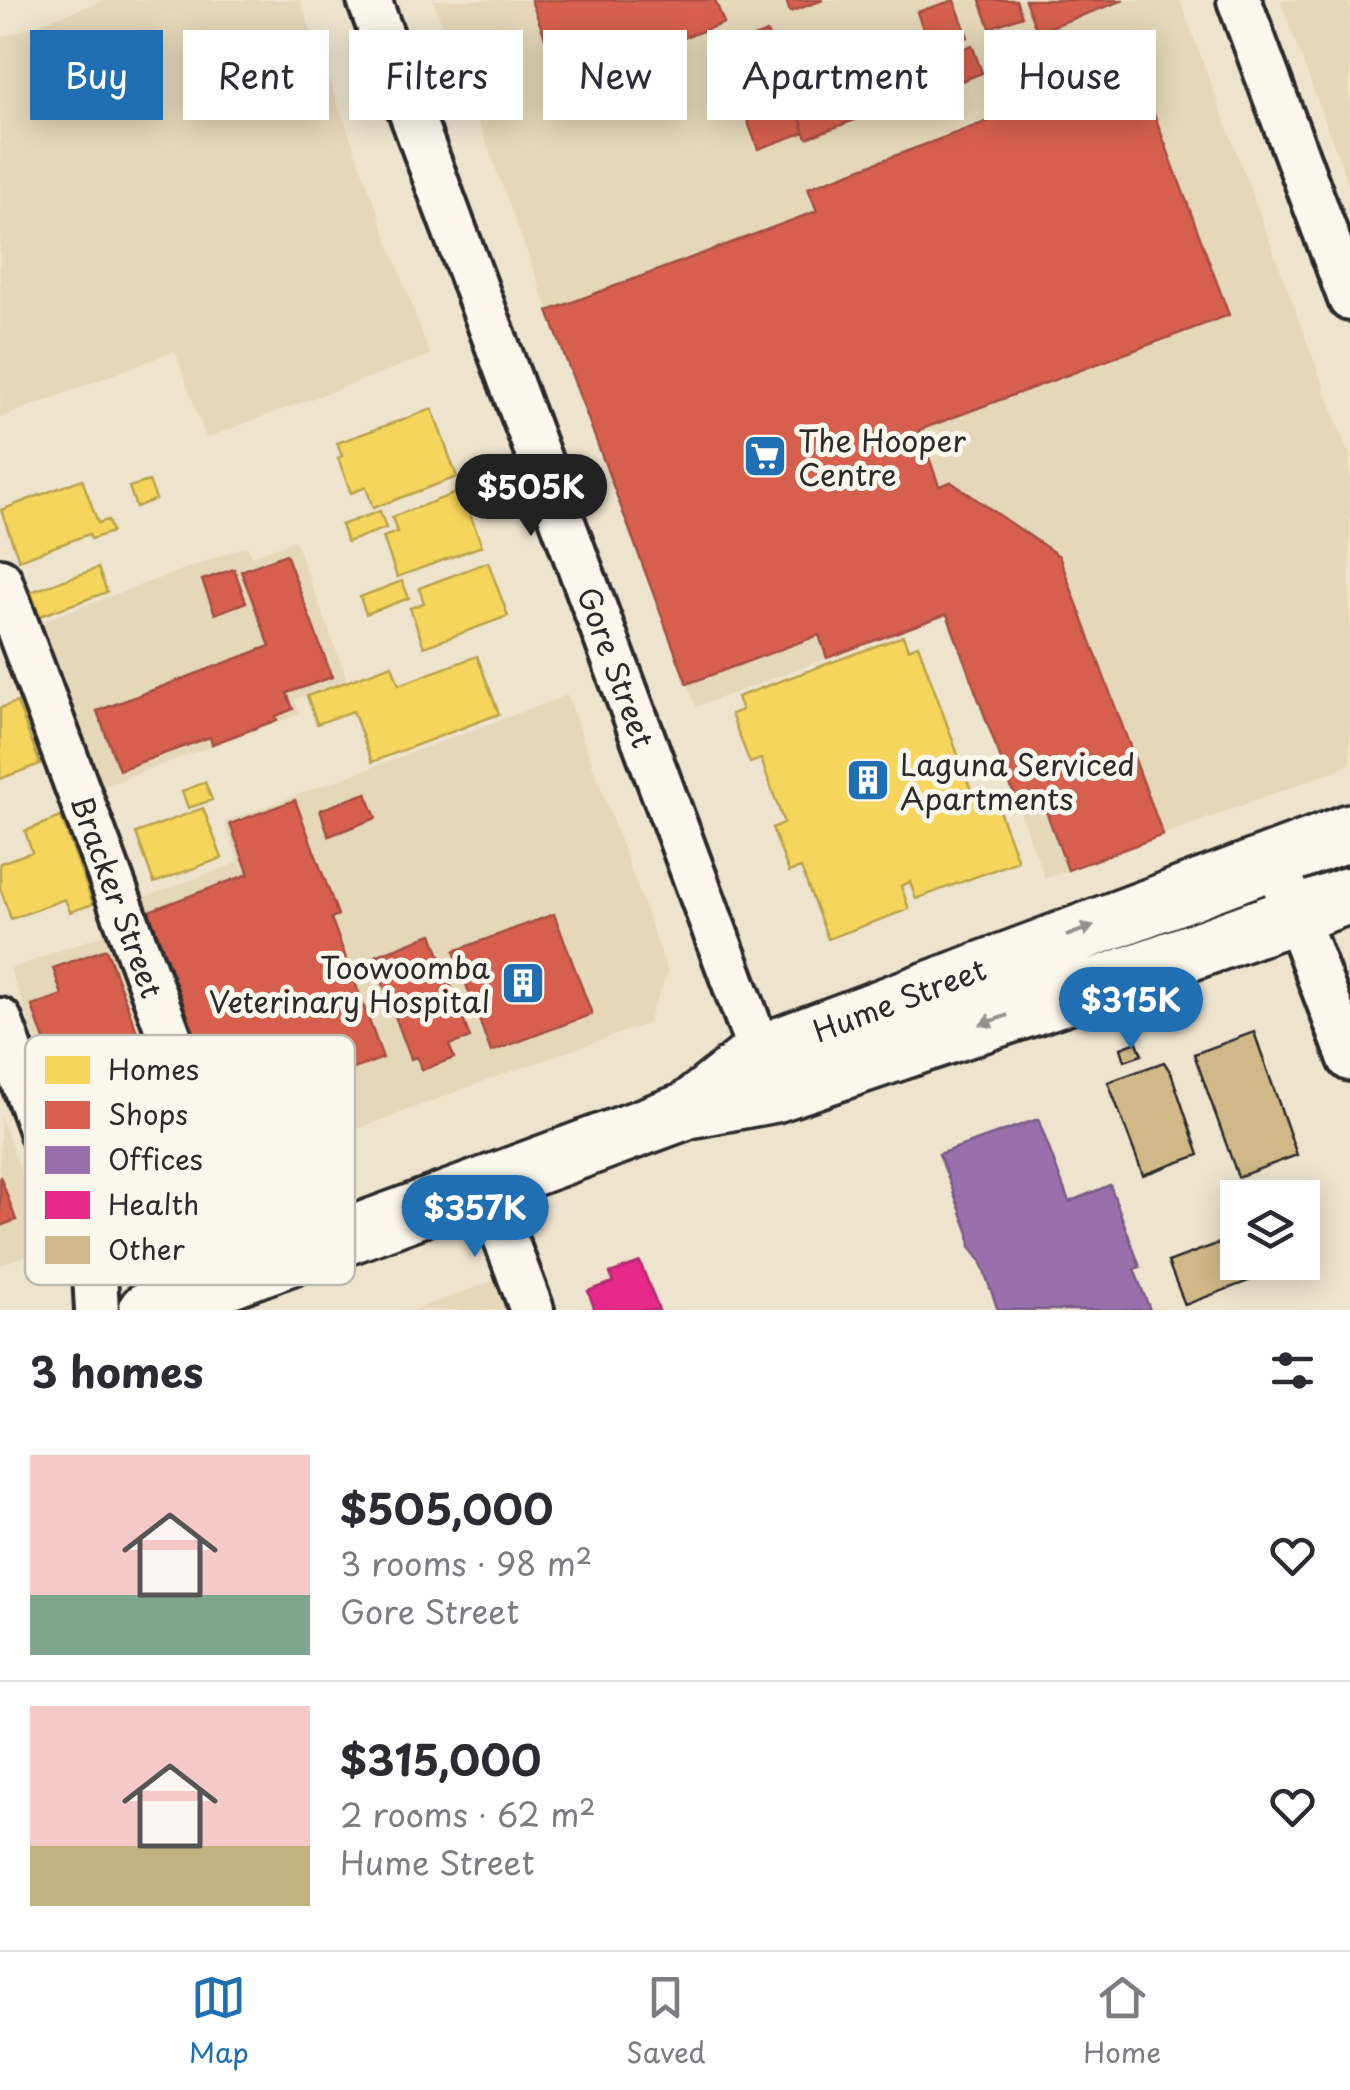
<!DOCTYPE html>
<html lang="en">
<head>
<meta charset="utf-8">
<style>
	body { margin:0; font-family:"Playpen Sans",sans-serif; background:#f2f2f3; color:#2b2b33; height:100vh; display:flex; flex-direction:column; font-size:38px; white-space:nowrap }
	* { box-sizing:border-box; margin:0 }
	p { font-size:32px; color:#7c7c81 }
	.icon { flex:none; width:55px; height:55px; fill:none; stroke:currentColor; stroke-width:2; stroke-linecap:round; stroke-linejoin:round }
	.map { position:relative; height:1310px; overflow:hidden }
	.drawer { display:flex; flex-direction:column; background:#fff; flex:1 }
	.drawer>* { flex:none }
	.top-card { position:absolute; left:30px; top:30px; width:1290px; height:90px; display:flex; gap:20px }
	.controls { position:absolute; left:1220px; top:1180px; display:grid; gap:20px }
	.controls a { display:grid; place-items:center; width:100px; height:100px; border-radius:0px; background:#fff; box-shadow:0 5px 25px #0003; font-size:50px }
	.price { position:absolute; translate:-50% -85px; padding:0 22px; border-radius:35px; background:#1f6fb2; color:#fff; font-size:32px; line-height:65px; filter:drop-shadow(0 2px 5px #0008) }
	.price::after { content:''; position:absolute; left:50%; top:60px; width:30px; height:22px; margin-left:-15px; background:inherit; clip-path:polygon(0 0,100% 0,50% 100%) }
	.price.selected { background:#222; color:#fff }
	ul { padding:0; list-style:none }
	li { display:flex; align-items:center; gap:30px; height:250px; padding:0 30px }
	li+li { border-top:2px solid #e1e1e2 }
	li span { display:grid; place-items:center; flex:none; width:280px; height:200px; border-radius:0px; color:#555 }
	li>.icon { margin-inline-start:auto }
	span .icon { width:120px; height:120px; fill:#fffc; stroke-width:1 }
	li b { font-size:42px }
	h2 { display:flex; justify-content:space-between; align-items:center; height:120px; padding:0 30px; font-size:42px }
	.pill { padding:0 35px; border-radius:0px; background:#fff; box-shadow:0 5px 25px #0003; font-size:35px; line-height:90px }
	.pill.selected { background:#1f6fb2; color:#fff }
	.tabs { display:flex; justify-content:space-around; align-items:center; height:140px; border-top:2px solid #e1e1e2; background:#fff; font-size:28px; color:#7c7c81 }
	.tabs a { display:grid; justify-items:center; gap:5px }
	.tabs .selected { color:#1f6fb2 }
	.map>svg:first-child { display:block }
	.built { fill:#e5d7b9 }
	.homes { fill:#f6d55c; stroke:#b9a24d; stroke-width:2.5 }
	.shops { fill:#d6604d; stroke:#a35043; stroke-width:2.5 }
	.offices { fill:#9970ab; stroke:#785b85; stroke-width:2.5 }
	.health { fill:#e7298a; stroke:#af2a6e; stroke-width:2.5 }
	.building { fill:#d0b888; stroke:#2b2b2b; stroke-width:2.5 }
	.lines { fill:none; stroke-linecap:round; stroke-linejoin:round }
	.minor-casing { stroke:#2b2b2b; stroke-width:50 }
	.highway-casing { stroke:#2b2b2b; stroke-width:62 }
	.minor { stroke:#fbf7ec; stroke-width:42 }
	.highway { stroke:#fbf7ec; stroke-width:55 }
	.oneway { fill:#93918c }
	.labels { text-anchor:middle; dominant-baseline:central; stroke-width:10; stroke-linejoin:round; paint-order:stroke }
	.poi-label { font-size:30px; fill:#2b2b2b; stroke:#fbf7ec; text-anchor:start }
	.street-label { font-size:30px; fill:#2b2b2b; stroke:#fbf7ec }
	.key { fill:#fbf7ec; stroke:#bdbab2; stroke-width:2.5 }
	.key-label { font-size:28px; fill:#2b2b2b }
</style>
</head>
<body>
<div class="map">
<svg width="1350" height="1310" viewBox="0 0 1350 1310">
	<rect width="100%" height="100%" fill="#eee4ce"/>
	<filter id="ink" filterUnits="userSpaceOnUse"><feTurbulence type="fractalNoise" baseFrequency=".01" numOctaves="2"/><feDisplacementMap in="SourceGraphic" scale="20" xChannelSelector="R" yChannelSelector="G"/><feConvolveMatrix kernelMatrix="1 2 1 2 8 2 1 2 1" color-interpolation-filters="sRGB"/></filter>
	<g filter="url(#ink)">
		<!-- built -->
		<path class="built" d="M105,0H300L430,355L206,438L175,351L0,418V38Z
			M433,0H1180L1350,457V765L1045,879L947,614L696,707Z
			M1280,0H1350V189Z
			M295,540L347,679L295,699L300,714L101,787L40,622L247,546L252,556Z
			M567,695L668,972L647,1024L490,1079L244,1172L142,898L239,862L224,822Z
			M110,932L204,1187L105,1225L10,969Z
			M0,1115L49,1247L0,1265Z
			M503,1277L514,1310H414Z"/>
		<!-- homes -->
		<path class="homes" d="M432,409L457,477L373,508L366,487L351,493L338,458L342,456L337,443Z
			M82,479L98,523L108,520L112,532L91,539L89,534L19,560L1,510Z
			M149,481L156,499L136,507L129,487Z
			M461,491L482,546L397,577L383,537L397,532L392,517Z
			M380,511L386,528L347,542L341,525Z
			M488,562L508,616L424,647L410,608L424,603L419,588Z
			M98,568L107,592L40,616L31,592Z
			M402,581L409,598L366,614L360,597Z
			M903,636L908,649L918,645L976,804L994,797L1018,861L916,899L910,882L901,886L909,909L828,939L801,868L789,872L772,828L784,823L761,759L750,763L731,714L742,710L737,697Z
			M477,656L499,714L372,762L353,711L317,724L307,696L392,665L399,685Z
			M17,702L40,764L0,779V708Z
			M205,782L212,800L188,808L182,791Z
			M203,808L222,858L154,883L136,833Z
			M61,817L93,904L70,912L65,899L11,919L0,888V863L32,852L25,831Z"/>
		<!-- shops -->
		<path class="shops" d="M531,0H715L724,23L562,83Z
			M786,0H823L790,12Z
			M954,0L968,37L931,51L917,12Z
			M980,0H1016L1022,16L990,28Z
			M1025,0H1124L1037,32Z
			M767,32L805,132L758,149L721,49Z
			M972,45L982,73L946,87L935,59Z
			M1136,66L1229,315L919,430L939,486L951,482L1059,556L1163,835L1068,870L1040,795L1017,803L947,614L827,658L819,635L687,684L548,311L817,211L808,188Z
			M929,73L936,91L902,104L894,86Z
			M863,77L876,112L807,138L794,103Z
			M286,554L332,677L287,693L293,709L276,716L277,720L212,744L210,737L119,770L97,711L270,646L241,571Z
			M234,569L246,602L215,614L202,580Z
			M366,793L376,818L329,836L320,810Z
			M295,800L338,915L331,918L383,1058L287,1094L304,1137L274,1148L259,1105L226,1116L149,911L249,874L230,824Z
			M554,914L592,1014L491,1052L454,951Z
			M432,934L470,1038L449,1045L454,1058L422,1070L417,1057L411,1059L373,957Z
			M106,949L168,1115L91,1144L55,1048L48,1051L32,1006L62,995L53,968Z
			M0,1176L16,1220L0,1226Z"/>
		<!-- offices -->
		<path class="offices" d="M1038,1119L1069,1202L1110,1185L1140,1267L1134,1269L1150,1310H998L980,1260L970,1247L969,1233L939,1154Z"/>
		<!-- health -->
		<path class="health" d="M640,1262L659,1310H595L588,1291L613,1282L610,1273Z"/>
		<!-- building -->
		<path class="building" d="M1254,1032L1297,1155L1238,1177L1194,1054Z
			M1137,1042L1142,1055L1125,1061L1121,1048Z
			M1164,1062L1171,1073L1199,1155L1143,1175L1108,1082Z
			M1303,1212L1319,1255L1302,1261V1212Z
			M1238,1236V1262H1299L1185,1305L1168,1262Z"/>
		<g class="lines">
			<!-- minor casing -->
			<g class="minor-casing">
				<path id="minor" d="M369,0L760,1053
					M1239,0L1350,299
					M0,580L256,1269
					M1274,858L1350,1059
					M0,1020L95,1276L97,1310
					M485,1184L532,1310"/>
			</g>
			<!-- highway casing -->
			<g class="highway-casing">
				<path id="highway" d="M692,1107L760,1053L1350,832
					M147,1310L689,1110L775,1094L1116,979L1350,895"/>
			</g>
			<!-- minor -->
			<use href="#minor" class="minor"/>
			<!-- highway -->
			<use href="#highway" class="highway"/>
		</g>
		<!-- one-way arrows -->
		<defs><path id="oneway-solid" d="M-6-.8H1V-3.2L6.5 0L1 3.2V.8H-6Z" transform="scale(2.5)"/></defs>
		<g class="oneway">
			<use href="#oneway-solid" transform="translate(1080 931) rotate(-20)"/>
			<use href="#oneway-solid" transform="translate(994 1020) rotate(161)"/>
		</g>
	</g>
	<!-- icons -->
	<defs>
		<g id="supermarket-square" transform="scale(2.25)"><rect x="-9" y="-9" width="18" height="18" rx="4" fill="#1f6fb2" stroke="#fbf7ec"/><path d="M-6-5.5h2.5l.6 2H6L4.5 2H-2.5L-4.4-4H-6ZM-1.5 3.2a1.3 1.3 0 1 0 .1 0ZM3 3.2a1.3 1.3 0 1 0 .1 0Z" fill="#fff"/></g>
		<g id="building-square" transform="scale(2.25)"><rect x="-9" y="-9" width="18" height="18" rx="4" fill="#1f6fb2" stroke="#fbf7ec"/><path d="M-4-6H4V6H1V3H-1V6H-4ZM-2.5-4.3h1.7v1.8h-1.7ZM.8-4.3h1.7v1.8H.8ZM-2.5-1h1.7V.8h-1.7ZM.8-1h1.7V.8H.8Z" fill="#fff"/></g>
	</defs>
	<g fill-rule="evenodd">
		<use href="#supermarket-square" x="765" y="456"/>
		<use href="#building-square" x="868" y="780"/>
		<use href="#building-square" x="523" y="983"/>
	</g>
	<g class="labels">
		<!-- poi labels -->
		<g class="poi-label">
			<text x="798" y="439">The Hooper<tspan x="798" dy="34">Centre</tspan></text>
			<text x="900" y="763">Laguna Serviced<tspan x="900" dy="34">Apartments</tspan></text>
			<text x="490" y="966" text-anchor="end">Toowoomba<tspan x="490" dy="34">Veterinary Hospital</tspan></text>
		</g>
		<!-- street labels -->
		<g class="street-label">
			<text transform="translate(617 667) rotate(70)">Gore Street</text>
			<text transform="translate(118 896) rotate(70)">Bracker Street</text>
			<text transform="translate(899 999) rotate(-21)">Hume Street</text>
		</g>
	</g>
	<!-- legend -->
	<rect x="25" y="1035" width="330" height="250" rx="15" class="key"/>
	<rect x="45" y="1056" width="45" height="28" fill="#f6d55c"/>
	<rect x="45" y="1101" width="45" height="28" fill="#d6604d"/>
	<rect x="45" y="1146" width="45" height="28" fill="#9970ab"/>
	<rect x="45" y="1191" width="45" height="28" fill="#e7298a"/>
	<rect x="45" y="1236" width="45" height="28" fill="#d0b888"/>
	<g class="key-label">
		<text x="108" y="1080">Homes</text>
		<text x="108" y="1125">Shops</text>
		<text x="108" y="1170">Offices</text>
		<text x="108" y="1215">Health</text>
		<text x="108" y="1260">Other</text>
	</g>
</svg>
<div class="controls">
<a><svg class="icon" aria-label="layers" viewBox="0 0 24 24"><path d="M12 4l9 5-9 5-9-5zM3 14l9 5 9-5"/></svg></a>
</div>
<b class="price selected" style="left:531px;top:539px">$505K</b>
<b class="price" style="left:1131px;top:1052px">$315K</b>
<b class="price" style="left:475px;top:1260px">$357K</b>
<div class="top-card">
<a class="pill selected">Buy</a>
<a class="pill">Rent</a>
<a class="pill">Filters</a>
<a class="pill">New</a>
<a class="pill">Apartment</a>
<a class="pill">House</a>
</div>
</div>
<section class="drawer">
<h2>3 homes<svg class="icon" aria-label="filters" viewBox="0 0 24 24"><path d="M4 7h16M4 17h16"/><circle cx="9" cy="7" r="2"/><circle cx="15" cy="17" r="2"/></svg></h2>
<ul>
<li><span style="background:linear-gradient(#f6c9c9 70%,#7fa58c 0)"><svg class="icon" aria-label="home" viewBox="0 0 24 24"><path d="M3 11l9-7 9 7M6 9v11h12V9"/></svg></span><div><b>$505,000</b><p>3 rooms · 98 m²</p><p>Gore Street</p></div><svg class="icon" aria-label="heart" viewBox="0 0 24 24"><path d="M12 20l-8-8c-3-5 5-10 8-4 3-6 11-1 8 4z"/></svg></li>
<li><span style="background:linear-gradient(#f6c9c9 70%,#c2b280 0)"><svg class="icon" aria-label="home" viewBox="0 0 24 24"><path d="M3 11l9-7 9 7M6 9v11h12V9"/></svg></span><div><b>$315,000</b><p>2 rooms · 62 m²</p><p>Hume Street</p></div><svg class="icon" aria-label="heart" viewBox="0 0 24 24"><path d="M12 20l-8-8c-3-5 5-10 8-4 3-6 11-1 8 4z"/></svg></li>
</ul>
</section>
<nav class="tabs">
<a class="selected"><svg class="icon" aria-label="map" viewBox="0 0 24 24"><path d="M3 6l6-2 6 2 6-2v14l-6 2-6-2-6 2zM9 4v14M15 6v14"/></svg>Map</a>
<a><svg class="icon" aria-label="saved" viewBox="0 0 24 24"><path d="M7 4h10v16l-5-4-5 4z"/></svg>Saved</a>
<a><svg class="icon" aria-label="home" viewBox="0 0 24 24"><path d="M3 11l9-7 9 7M6 9v11h12V9"/></svg>Home</a>
</nav>
</body>
</html>
